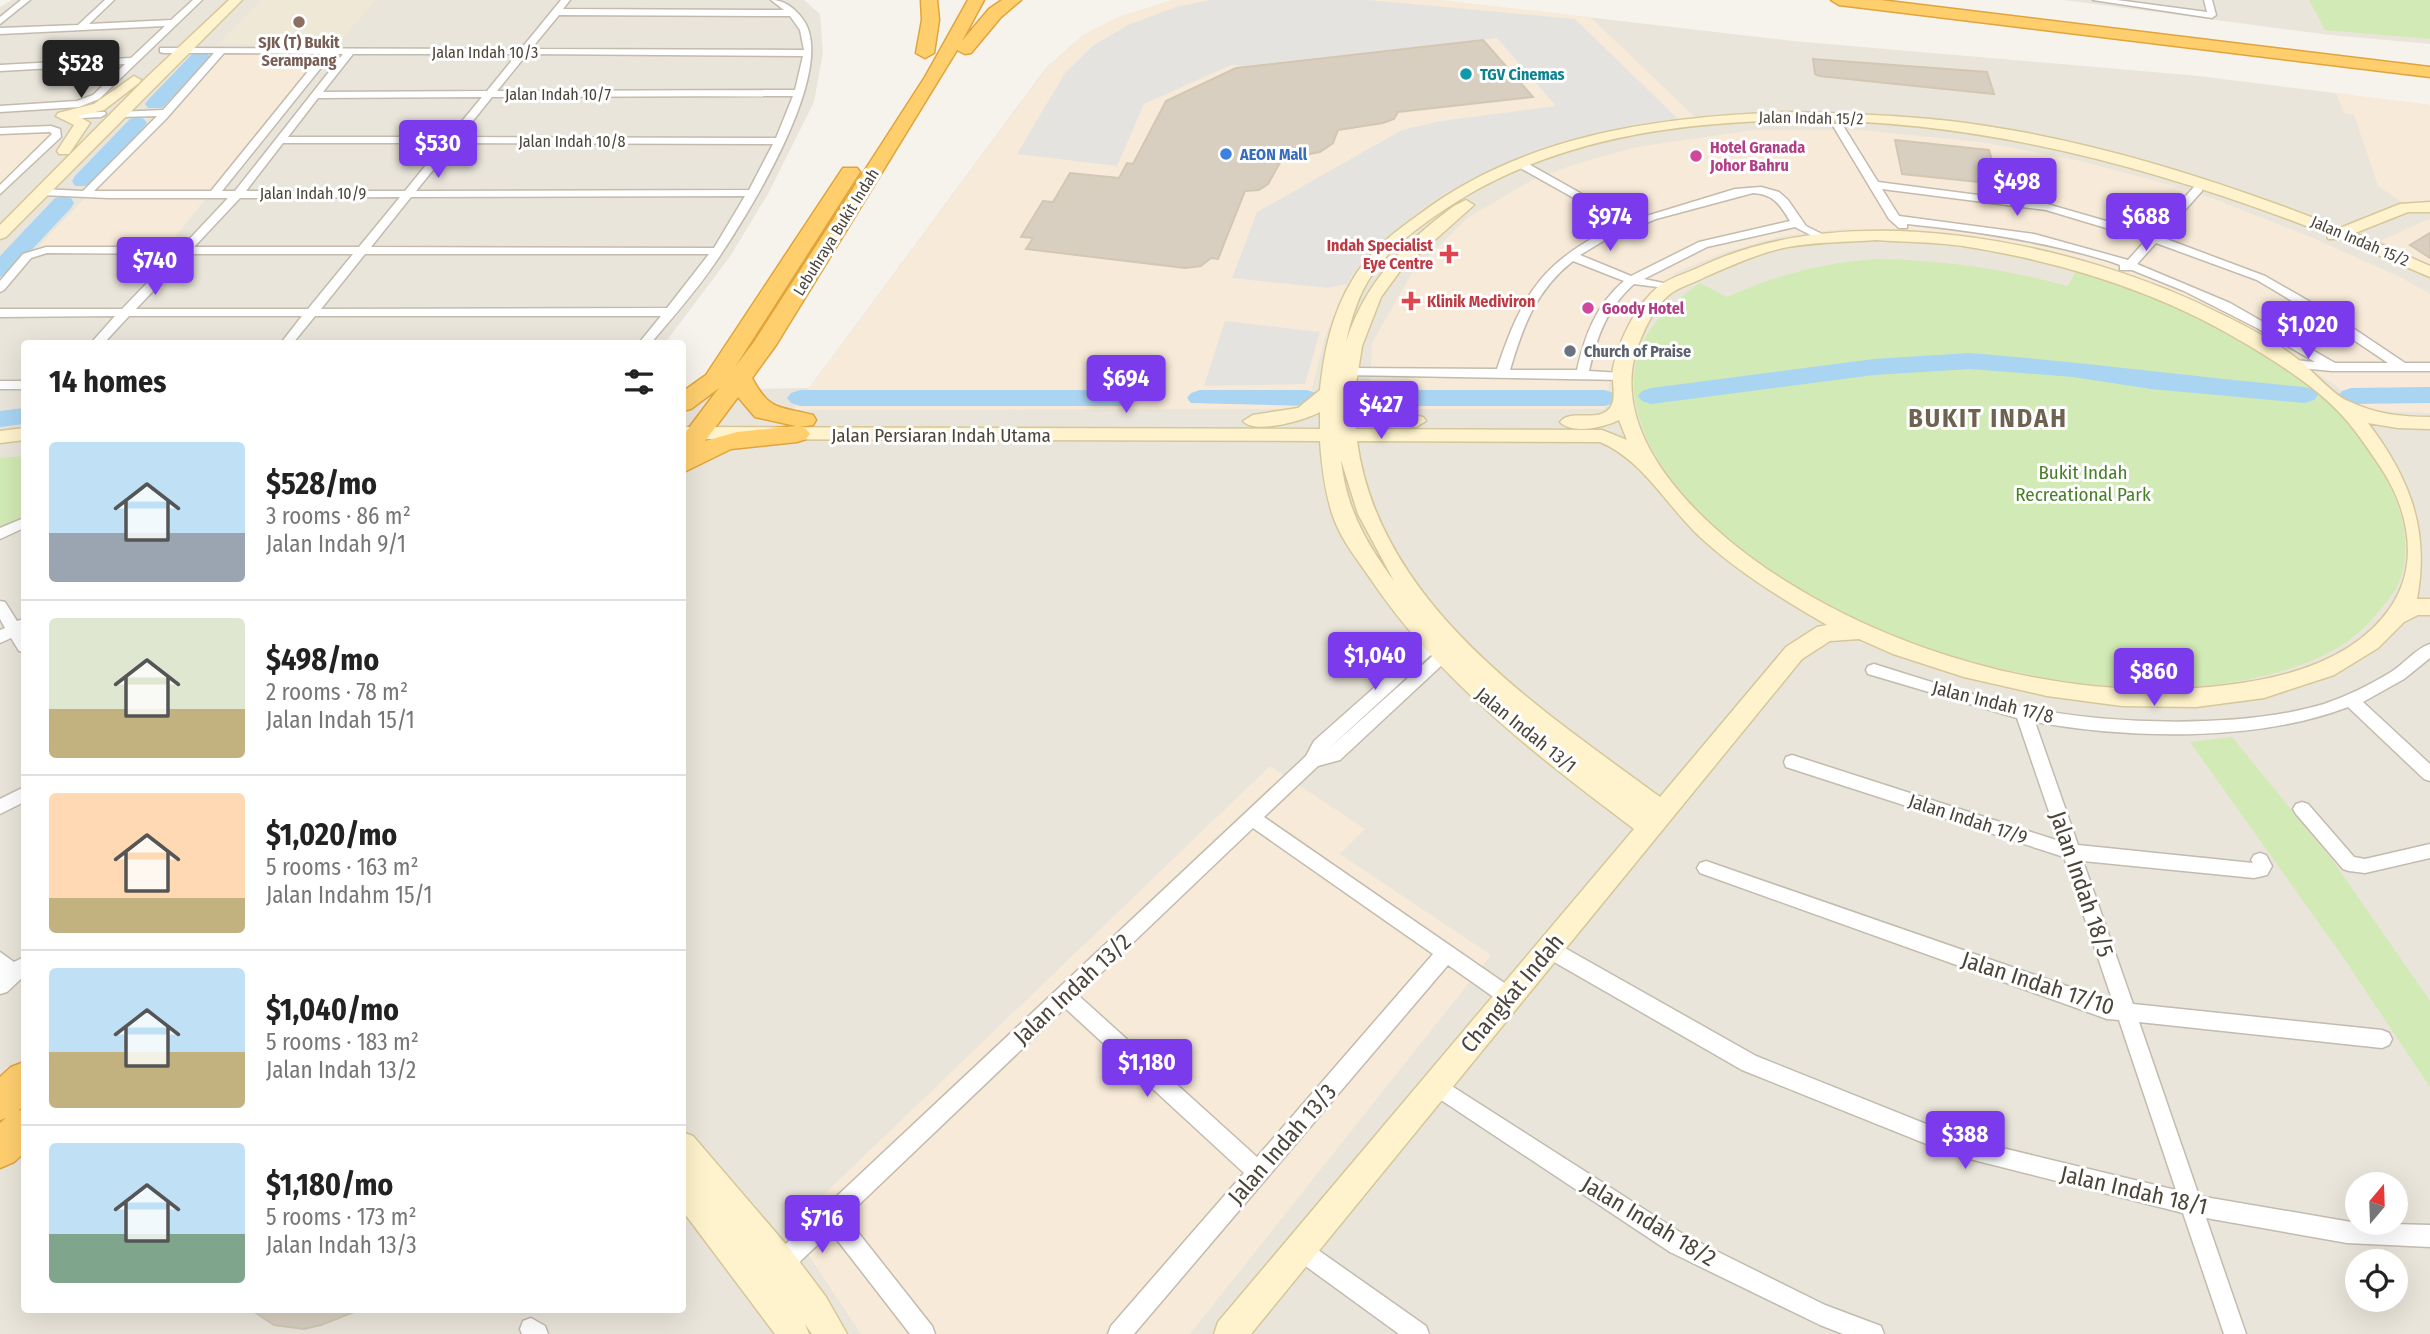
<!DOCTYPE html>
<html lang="en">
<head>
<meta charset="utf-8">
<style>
	body { margin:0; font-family:"Fira Sans Condensed",sans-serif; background:#f2f2f2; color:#222; height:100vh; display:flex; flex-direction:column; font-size:26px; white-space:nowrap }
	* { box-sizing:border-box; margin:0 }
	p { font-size:23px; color:#767676 }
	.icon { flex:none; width:38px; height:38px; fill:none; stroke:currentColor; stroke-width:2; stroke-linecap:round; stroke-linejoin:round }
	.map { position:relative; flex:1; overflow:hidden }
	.details { position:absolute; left:21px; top:340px; width:665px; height:973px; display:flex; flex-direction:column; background:#fff; border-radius:7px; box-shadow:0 7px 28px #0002 }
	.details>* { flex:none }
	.needle { width:46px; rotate:19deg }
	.fabs { position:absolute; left:2345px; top:1172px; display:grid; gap:14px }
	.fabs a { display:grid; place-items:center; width:63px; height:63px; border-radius:50%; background:#fff; box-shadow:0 7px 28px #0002; font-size:35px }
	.price { position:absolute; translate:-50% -60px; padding:0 16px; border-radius:7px; background:#7c3aed; color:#fff; font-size:23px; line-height:46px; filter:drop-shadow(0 2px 4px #0008) }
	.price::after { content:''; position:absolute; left:50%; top:42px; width:21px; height:16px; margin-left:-10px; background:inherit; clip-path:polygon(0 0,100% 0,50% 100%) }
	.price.on { background:#222; color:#fff }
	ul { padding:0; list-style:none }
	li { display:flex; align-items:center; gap:21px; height:175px; padding:0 28px }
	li+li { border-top:2px solid #e0e0e0 }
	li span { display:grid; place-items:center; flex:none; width:196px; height:140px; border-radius:7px; color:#555 }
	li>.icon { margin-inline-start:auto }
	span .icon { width:84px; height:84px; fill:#fffc; stroke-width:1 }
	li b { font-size:30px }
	h2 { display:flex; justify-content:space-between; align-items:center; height:84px; padding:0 28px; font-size:30px }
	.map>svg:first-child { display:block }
	.residential { fill:#eae5da; fill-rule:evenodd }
	.commercial { fill:#f7ead8 }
	.education { fill:#efe8d6 }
	.green { fill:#d2eab5 }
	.parking { fill:#e5e3e0 }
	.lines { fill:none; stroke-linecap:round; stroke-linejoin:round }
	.river { fill:#a9d4f2; fill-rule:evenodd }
	.building { fill:#d8cfc1; stroke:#d3c7b4; stroke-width:2 }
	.street-casing { stroke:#c2bbae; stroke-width:3 }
	.secondary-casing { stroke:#d6c79b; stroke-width:3 }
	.highway-casing { stroke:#e0a43c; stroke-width:3 }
	.street { fill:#fff; fill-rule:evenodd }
	.secondary { fill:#fff3cd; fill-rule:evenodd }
	.highway { fill:#ffcf6e; fill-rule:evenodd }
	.education-dot { fill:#8d6e63; stroke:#fff; stroke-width:2.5 }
	.culture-dot { fill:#0f9aa8; stroke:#fff; stroke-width:2.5 }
	.shop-dot { fill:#3f7fe0; stroke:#fff; stroke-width:2.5 }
	.hotel-dot { fill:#d1479c; stroke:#fff; stroke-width:2.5 }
	.health-dot { fill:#e0444e; stroke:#fff; stroke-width:2.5 }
	.worship-dot { fill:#6b7280; stroke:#fff; stroke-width:2.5 }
	.labels { text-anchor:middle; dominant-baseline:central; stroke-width:6; stroke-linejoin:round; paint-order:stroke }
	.far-education-label { font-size:16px; font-weight:bold; fill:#785e54; stroke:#fff }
	.far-street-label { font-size:16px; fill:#4b4439; stroke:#fff }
	.far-culture-label { font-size:16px; font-weight:bold; fill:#0d838f; stroke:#fff; text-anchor:start }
	.far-hotel-label { font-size:16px; font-weight:bold; fill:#b23c85; stroke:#fff; text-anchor:start }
	.far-shop-label { font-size:16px; font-weight:bold; fill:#366cbe; stroke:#fff; text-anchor:start }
	.far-health-label { font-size:16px; font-weight:bold; fill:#be3a42; stroke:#fff; text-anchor:end }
	.far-worship-label { font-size:16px; font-weight:bold; fill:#5b616d; stroke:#fff; text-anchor:start }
	.street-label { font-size:19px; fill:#4b4439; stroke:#fff }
	.park-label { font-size:19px; fill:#4a7f2a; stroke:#fff }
	.near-street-label { font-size:23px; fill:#4b4439; stroke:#fff }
	.district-label { font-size:26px; font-weight:bold; letter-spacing:2px; fill:#6e6250; stroke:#fff }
</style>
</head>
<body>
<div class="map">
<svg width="2430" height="1334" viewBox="0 0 2430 1334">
	<rect width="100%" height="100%" fill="#f6f3ec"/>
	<!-- residential -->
	<path class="residential" d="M12,0H804L820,14L823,52L814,102L768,194L731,255L665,343H24V1309H682L683,390L809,388L1046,68L1083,35L1119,17L1172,0H1439L1793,41L2199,76L2430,105V1334H0V7ZM2357,1185H2396V1223H2357ZM2357,1262H2396V1300H2357Z
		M2064,0H2430V44L2330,35Z"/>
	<!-- commercial -->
	<path class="commercial" d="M1439,0L1590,17L1695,117L1658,121L1561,142L1472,179L1426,204L1356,269L1347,284L1325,337L1307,409L793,410L1047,68L1083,35L1119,17L1172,0Z
		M224,53H324L166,248H37Z
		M2336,93L2430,105V202H2401L2378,186L2354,115L2344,113Z
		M1754,130H1861L1981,142L2081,161L2167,184L2217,200L2306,235L2398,276L2430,294V413L2378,411L2356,403L2335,385L2247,328L2158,284L2034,248L1939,233L1841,229L1779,237L1726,252L1677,272L1642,300L1612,366L1605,409H1369L1372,343L1412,273L1467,218L1534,179L1573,165L1636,147Z
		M47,131L52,133V136L0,187V133Z
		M2427,220H2430V266L2380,241Z
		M1270,766L1365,829L1340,854L1491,955L1190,1334H861L790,1227Z"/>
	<!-- education -->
	<path class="education" d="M262,0H376L336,45L218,44Z"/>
	<!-- green -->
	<path class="green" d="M2309,0H2430V39L2325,30Z
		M1876,259C1943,260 2004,269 2068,286L2076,271C2189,305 2319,361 2381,469C2401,503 2415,549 2397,587C2392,596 2384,604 2378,612C2348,652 2298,669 2250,679C2147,700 2036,682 1937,651C1871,631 1806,598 1750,557C1696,517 1617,434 1637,359C1646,325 1673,302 1700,283L1727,297C1776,275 1822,263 1876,259Z
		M24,456V516L0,527V458Z
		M2232,737L2333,861L2430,1001V1087L2343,957L2190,742Z"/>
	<!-- parking -->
	<path class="parking" d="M1209,0H1369L1575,19L1678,119L1561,142L1472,179L1426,204L1356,269L1347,284L1328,288L1232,278L1257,212L1402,130L1441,121L1556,106L1497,38L1246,66L1231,65L1144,104L1117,166L1017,154L1065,73L1094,45L1128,25L1176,7Z
		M1225,321L1320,332L1305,384L1204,386Z"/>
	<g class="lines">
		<!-- river -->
		<path class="river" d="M201,50L210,56L208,60L162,108H148L145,104L148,100L194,52Z
			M137,117L144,119L147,123L144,127L91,186H75L72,181L75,176L130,119Z
			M63,196L71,198L74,203L71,208L8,275L0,277V256L55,198Z
			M1970,353C2082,362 2193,377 2305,387L2314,390L2318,395L2314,400L2305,403L2151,389L2073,377L1970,369L1874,375L1651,404L1642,401L1638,396L1642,391L1651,388L1874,359Z
			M2430,387V403L2351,404L2342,401L2338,396L2342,391L2351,388Z
			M800,390H1121L1130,393L1134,398L1130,403L1121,406H800L791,403L787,398L791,393Z
			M1200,390H1307L1316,393L1320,398L1316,403L1307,406L1191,403L1187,398L1191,393Z
			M1370,390H1605L1614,393L1618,398L1614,403L1605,406H1370L1361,403L1357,398L1361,393Z
			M24,408V424L0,427V411Z"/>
	</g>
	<!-- building -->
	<path class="building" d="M1483,40L1533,97L1398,112L1394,119L1383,123L1338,130L1333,143L1320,152L1282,159L1268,184L1259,190L1245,191L1218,259L1211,258L1201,266L1185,268L1026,249L1033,238L1021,237L1043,201L1053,202L1070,173L1119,178L1127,163L1133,164L1166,101L1236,68Z
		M1813,59L1987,72L1994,94L1819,76L1815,74Z
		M1895,140L1989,150L1999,184L1902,174Z
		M2430,233V258L2410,245Z
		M250,1309H359V1310L321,1325L304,1329L274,1325Z"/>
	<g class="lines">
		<!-- street casing -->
		<g class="street-casing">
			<path id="street" d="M21,0H30L0,24V17Z
				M105,0H114L89,24L171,20L193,0H202L99,99L79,107L0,112V106L77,101L93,95L125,64L0,71V65L131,58L165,26L0,34V28L78,25Z
				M561,0H570L563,9L784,10L771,0C784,0 793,7 802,18C841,67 746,218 715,263C696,291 673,317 651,343H639L661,316H315L293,343H281L302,316H129L104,343H91L115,316L0,317V309H122L175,254L47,253L31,258L4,290L0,292V281L23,254L46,247H182L228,198H108L42,195L37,192L42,189L83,191L157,116L121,117L117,116V112L163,110L214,53H163L160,52V48L521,49ZM559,15L790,16L800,30L804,50L531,49ZM224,53L322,54L211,191H94L166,119ZM332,54H343L235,191H222ZM353,54H517L487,91L323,92ZM527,54L803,56L795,90L497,91ZM793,96L776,138L460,137L492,97ZM482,97L449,137H288L318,98ZM283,143H444L405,191H246ZM455,143L773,144L749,190L416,191ZM745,196L714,248L371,247L411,197ZM400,197L359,247H194L240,198ZM188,254H353L308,309H136ZM365,254H709L667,308L321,309Z
				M2093,0H2117L2207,12L2204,0H2212L2216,15L2212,18Z
				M105,112L106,114L101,117L62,119L57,116L62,113Z
				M1834,124H1842L1878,182L2047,204L2151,234L2194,187H2202V191L2161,237L2265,276L2335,316L2405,363H2430V371H2332L2290,367L2288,364L2294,360L2315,362L2257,328L2184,291L2132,270H2120V265L2109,261C2042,241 1976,231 1907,224V228H1899L1889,219L1833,126ZM1882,189L2046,210L2146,240L2128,260L2034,234L1899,216ZM2156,243L2257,280L2327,322L2388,363H2335L2230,303L2137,264Z
				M51,126L60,129L61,137L0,194V185L52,134L50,132L0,134V128Z
				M1515,161H1523L1630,221L1735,189L1761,187L1779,192L1788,200L1806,226L1830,238L1820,240L1795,227L1707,247L1644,279L1673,285V289L1634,284C1607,308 1597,336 1589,371L1621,373L1625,374V380L1344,375L1342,372L1348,368L1497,369C1523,291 1544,260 1620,224L1515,165ZM1753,193C1774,194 1780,205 1790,221L1699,242L1631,276L1580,255L1605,240L1656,219ZM1573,261L1624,281C1596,305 1585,335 1577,370H1510C1523,326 1536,290 1573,261Z
				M0,381H24V389H0Z
				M24,518V528L0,539V528Z
				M0,601L5,602L17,621L24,619V652L19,651L11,638L0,643V630L5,628L0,619Z
				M1442,630L1450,636L1447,640L1326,751L1446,644H1456L1459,648L1456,652L1340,760L1318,766L1264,817L1516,991L1519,997L1516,1003L1509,1006L1502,1003L1448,965L1134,1334H1108L1111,1326L1244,1173L1065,1008L846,1217L932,1326L935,1334H910L831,1232L790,1271L782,1274L774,1271L771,1263L774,1255L1306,756L1314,741L1437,632ZM1253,828L1433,954L1257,1157L1078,995Z
				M2430,644V658L2404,679L2363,702L2430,764V781L2424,779L2348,707C2257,742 2130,739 2035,722L2078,845L2253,863L2251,860L2254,855L2260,853L2266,855L2272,866L2267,875L2254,878L2083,861L2133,1004L2382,1030L2389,1033L2392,1039L2389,1045L2382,1048L2139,1022L2199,1196L2357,1223L2430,1225V1247L2347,1243L2206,1218L2246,1334H2224L2183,1213L1954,1155L1742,1070L1542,955L1540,949L1542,943L1549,941L1556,943L1756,1056L1961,1138L2176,1190L2119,1020L2107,1019L1700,873L1697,868L1700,863L1706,861L2113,1002L2064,857L1786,767L1784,762L1786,757L1792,755L2059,841L2017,718L1868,674L1866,670L1868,666L1874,664C1923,679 1972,696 2023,707C2107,725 2241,729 2324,704C2347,696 2370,685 2391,672C2404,664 2415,649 2430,644Z
				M24,787V802L0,814V799Z
				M2302,802L2308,804L2354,857L2365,859L2430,844V858L2365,873L2349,871L2343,869L2296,814L2293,809L2296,804Z
				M0,952L14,962L24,957V976L7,992L0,994Z
				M1436,1076L1686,1236L1825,1305L1881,1326L1884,1334H1843L1820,1325L1670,1252L1429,1092L1426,1085L1429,1078Z
				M1301,1238L1426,1326L1429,1334H1399L1293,1257L1290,1249L1293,1241Z
				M531,1318L545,1326L548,1334H522L520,1329L523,1321Z"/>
		</g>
		<!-- secondary casing -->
		<g class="secondary-casing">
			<path id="secondary" d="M229,0H242L6,237L0,239V225L147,77Z
				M134,76L141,80L139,83L104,110L78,116L90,123L69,154H59L57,151L74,125L56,116L58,113L94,104Z
				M1785,112C1840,113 1895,115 1950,121C2084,137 2215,179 2340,228L2400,204L2430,202V212H2408L2355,233L2430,266V277L2340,239H2328L2327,234C2133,158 1926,105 1716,124C1630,131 1546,150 1471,193C1439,212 1391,244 1371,276C1358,296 1351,319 1346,342C1365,282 1404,243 1454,206L1466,200L1474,205L1400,271L1381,297L1362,346L1355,390L1377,408L1423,417L1426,421L1416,427L1364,417L1355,409L1356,429L1602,430L1627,440L1619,420C1605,427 1572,435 1560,422C1571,408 1596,423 1609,409C1618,400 1611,380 1613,368C1619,340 1636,305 1659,286C1671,277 1688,273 1702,266C1851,195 2080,242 2223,315C2248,327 2278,343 2300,361C2314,372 2333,395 2348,401C2376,414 2400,417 2430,417V429L2398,428L2368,423C2409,477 2430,529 2417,599H2430V615H2418L2404,622L2378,648L2334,675L2264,698L2196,707L2122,706L2047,696L1964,677L1893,654L1859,639L1830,641L1802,659L1251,1334H1214L1218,1322L1634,829C1535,754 1439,681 1370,578C1357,559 1342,541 1334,519C1325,494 1322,468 1320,441L682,439V427L1320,429V412C1305,420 1255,435 1243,421L1253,415L1298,408L1320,390C1324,351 1332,313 1353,279C1368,253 1393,233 1417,216C1523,135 1655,117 1785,112ZM1876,240C1905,242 1935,242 1963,246C2064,262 2161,292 2248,345C2283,366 2322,391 2348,422C2359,435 2368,449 2377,462C2407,504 2422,562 2390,608C2354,660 2286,678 2227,685C2081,704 1911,660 1787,582C1714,537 1601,440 1639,343C1646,326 1655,306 1670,294C1681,286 1694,283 1705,277C1732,265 1759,253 1788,247C1816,242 1847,242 1876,240ZM1357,441L1600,442C1642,459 1667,506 1700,537C1738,572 1782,599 1827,625L1817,627L1786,647L1660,797C1539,708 1379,605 1357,441ZM1341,460L1358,514L1394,581C1366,543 1346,508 1341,460Z
				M24,428V440L0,443V431Z
				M682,1132L693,1136L790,1249L826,1297L847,1334H812L805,1324L809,1334H775L682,1210Z"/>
		</g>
		<!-- highway casing -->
		<g class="highway-casing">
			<path id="highway" d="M921,0H937L939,20L934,53L925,58L916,53L922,20Z
				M968,0H984L962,41L989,9L1002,0H1021L1001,17L971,53L965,54L957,50L776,345L752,378C770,412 779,406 813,415L816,420L813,425L799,427L806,429L810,434L806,439L797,442L731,449L682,473V437L719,388L691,409L682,411V392L706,375L843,168H857L860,172L735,367L754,342L925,77ZM738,397L755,417L796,426L737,432L705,441Z
				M1831,0H1880L2430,67V77L1839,5Z
				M24,1062V1105L18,1111L24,1109V1153L14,1162L0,1168V1123L6,1118L0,1120V1077L11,1067Z"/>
		</g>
		<!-- street -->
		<use href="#street" class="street"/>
		<!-- secondary -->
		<use href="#secondary" class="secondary"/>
		<!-- highway -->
		<use href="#highway" class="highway"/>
	</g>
	<!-- markers -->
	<circle class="education-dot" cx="299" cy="22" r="7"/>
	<circle class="culture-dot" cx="1466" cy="74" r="7"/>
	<circle class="shop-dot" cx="1226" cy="154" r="7"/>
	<g class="hotel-dot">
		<circle cx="1696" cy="156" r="7"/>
		<circle cx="1588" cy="308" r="7"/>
	</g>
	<g class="health-dot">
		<path d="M1445.5 243.5h7v7h7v7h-7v7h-7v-7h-7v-7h7z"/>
		<path d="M1407.5 290.5h7v7h7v7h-7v7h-7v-7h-7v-7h7z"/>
	</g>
	<circle class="worship-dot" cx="1570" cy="351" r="7"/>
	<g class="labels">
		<!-- far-education labels -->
		<g class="far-education-label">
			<text x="299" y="42">SJK (T) Bukit<tspan x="299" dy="18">Serampang</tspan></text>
		</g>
		<!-- far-street labels -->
		<g class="far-street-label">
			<text x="485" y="52">Jalan Indah 10/3</text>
			<text x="558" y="94">Jalan Indah 10/7</text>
			<text transform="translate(1811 118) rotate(1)">Jalan Indah 15/2</text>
			<text x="572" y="141">Jalan Indah 10/8</text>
			<text x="313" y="193">Jalan Indah 10/9</text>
			<text transform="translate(836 232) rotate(-58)">Lebuhraya Bukit Indah</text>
			<text transform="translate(2360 241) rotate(23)">Jalan Indah 15/2</text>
		</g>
		<!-- far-culture labels -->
		<g class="far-culture-label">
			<text x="1480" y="74">TGV Cinemas</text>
		</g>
		<!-- far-hotel labels -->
		<g class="far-hotel-label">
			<text x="1710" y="147">Hotel Granada<tspan x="1710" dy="18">Johor Bahru</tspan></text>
			<text x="1602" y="308">Goody Hotel</text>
		</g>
		<!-- far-shop labels -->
		<g class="far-shop-label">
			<text x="1240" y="154">AEON Mall</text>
		</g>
		<!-- far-health labels -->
		<g class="far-health-label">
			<text x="1433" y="245">Indah Specialist<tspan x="1433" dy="18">Eye Centre</tspan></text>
			<text x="1427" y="301" text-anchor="start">Klinik Mediviron</text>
		</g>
		<!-- far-worship labels -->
		<g class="far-worship-label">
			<text x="1584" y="351">Church of Praise</text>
		</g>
		<!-- street labels -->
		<g class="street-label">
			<text x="941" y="435">Jalan Persiaran Indah Utama</text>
			<text transform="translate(1993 702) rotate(14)">Jalan Indah 17/8</text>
			<text transform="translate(1526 730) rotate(39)">Jalan Indah 13/1</text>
			<text transform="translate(1968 819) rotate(18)">Jalan Indah 17/9</text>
		</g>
		<!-- park labels -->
		<g class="park-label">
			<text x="2083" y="472">Bukit Indah<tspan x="2083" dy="22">Recreational Park</tspan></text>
		</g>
		<!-- near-street labels -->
		<g class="near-street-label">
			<text transform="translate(2082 884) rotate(71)">Jalan Indah 18/5</text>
			<text transform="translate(2038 983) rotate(18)">Jalan Indah 17/10</text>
			<text transform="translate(1072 989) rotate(-43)">Jalan Indah 13/2</text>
			<text transform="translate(1512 993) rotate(-50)">Changkat Indah</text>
			<text transform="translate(1282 1144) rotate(-49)">Jalan Indah 13/3</text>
			<text transform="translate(2134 1190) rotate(13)">Jalan Indah 18/1</text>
			<text transform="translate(1649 1221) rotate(31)">Jalan Indah 18/2</text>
		</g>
		<!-- district labels -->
		<g class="district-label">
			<text x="1988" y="418">BUKIT INDAH</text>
		</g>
	</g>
</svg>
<div class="fabs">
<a><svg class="needle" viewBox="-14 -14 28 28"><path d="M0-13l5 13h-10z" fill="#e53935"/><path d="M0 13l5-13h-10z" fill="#767676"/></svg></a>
<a><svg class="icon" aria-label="locate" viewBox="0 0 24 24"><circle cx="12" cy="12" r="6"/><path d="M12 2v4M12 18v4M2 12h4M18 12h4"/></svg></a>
</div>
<b class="price on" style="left:81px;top:100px">$528</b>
<b class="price" style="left:438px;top:180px">$530</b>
<b class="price" style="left:2017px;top:218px">$498</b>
<b class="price" style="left:1610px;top:253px">$974</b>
<b class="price" style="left:2146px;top:253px">$688</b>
<b class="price" style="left:155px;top:297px">$740</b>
<b class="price" style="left:2308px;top:361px">$1,020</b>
<b class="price" style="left:1126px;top:415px">$694</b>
<b class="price" style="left:1381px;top:441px">$427</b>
<b class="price" style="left:1375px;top:692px">$1,040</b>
<b class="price" style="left:2154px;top:708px">$860</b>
<b class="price" style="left:1147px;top:1099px">$1,180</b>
<b class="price" style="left:1965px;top:1171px">$388</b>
<b class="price" style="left:822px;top:1255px">$716</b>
<section class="details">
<h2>14 homes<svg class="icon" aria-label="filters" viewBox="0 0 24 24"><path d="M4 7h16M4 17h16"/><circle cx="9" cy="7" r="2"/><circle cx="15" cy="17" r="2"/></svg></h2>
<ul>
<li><span style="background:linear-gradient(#bfe0f5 65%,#9aa5b1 0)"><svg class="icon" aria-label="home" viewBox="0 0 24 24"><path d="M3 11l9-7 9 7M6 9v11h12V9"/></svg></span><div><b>$528/mo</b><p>3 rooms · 86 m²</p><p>Jalan Indah 9/1</p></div></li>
<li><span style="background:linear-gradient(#dfe7d0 65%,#c2b280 0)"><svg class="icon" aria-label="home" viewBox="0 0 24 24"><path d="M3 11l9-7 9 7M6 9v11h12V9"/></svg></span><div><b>$498/mo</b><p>2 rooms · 78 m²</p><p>Jalan Indah 15/1</p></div></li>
<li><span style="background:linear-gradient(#ffd9b3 75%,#c2b280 0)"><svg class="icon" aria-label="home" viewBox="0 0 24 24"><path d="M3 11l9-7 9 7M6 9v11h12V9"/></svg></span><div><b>$1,020/mo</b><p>5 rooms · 163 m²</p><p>Jalan Indahm 15/1</p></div></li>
<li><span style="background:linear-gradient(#bfe0f5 60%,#c2b280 0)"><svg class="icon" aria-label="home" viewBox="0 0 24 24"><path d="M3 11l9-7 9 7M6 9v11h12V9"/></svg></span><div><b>$1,040/mo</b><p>5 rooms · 183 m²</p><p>Jalan Indah 13/2</p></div></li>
<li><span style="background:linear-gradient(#bfe0f5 65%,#7fa58c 0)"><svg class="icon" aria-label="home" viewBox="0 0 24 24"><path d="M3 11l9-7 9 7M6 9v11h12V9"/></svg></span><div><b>$1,180/mo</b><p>5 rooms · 173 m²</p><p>Jalan Indah 13/3</p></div></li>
</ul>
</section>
</div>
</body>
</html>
